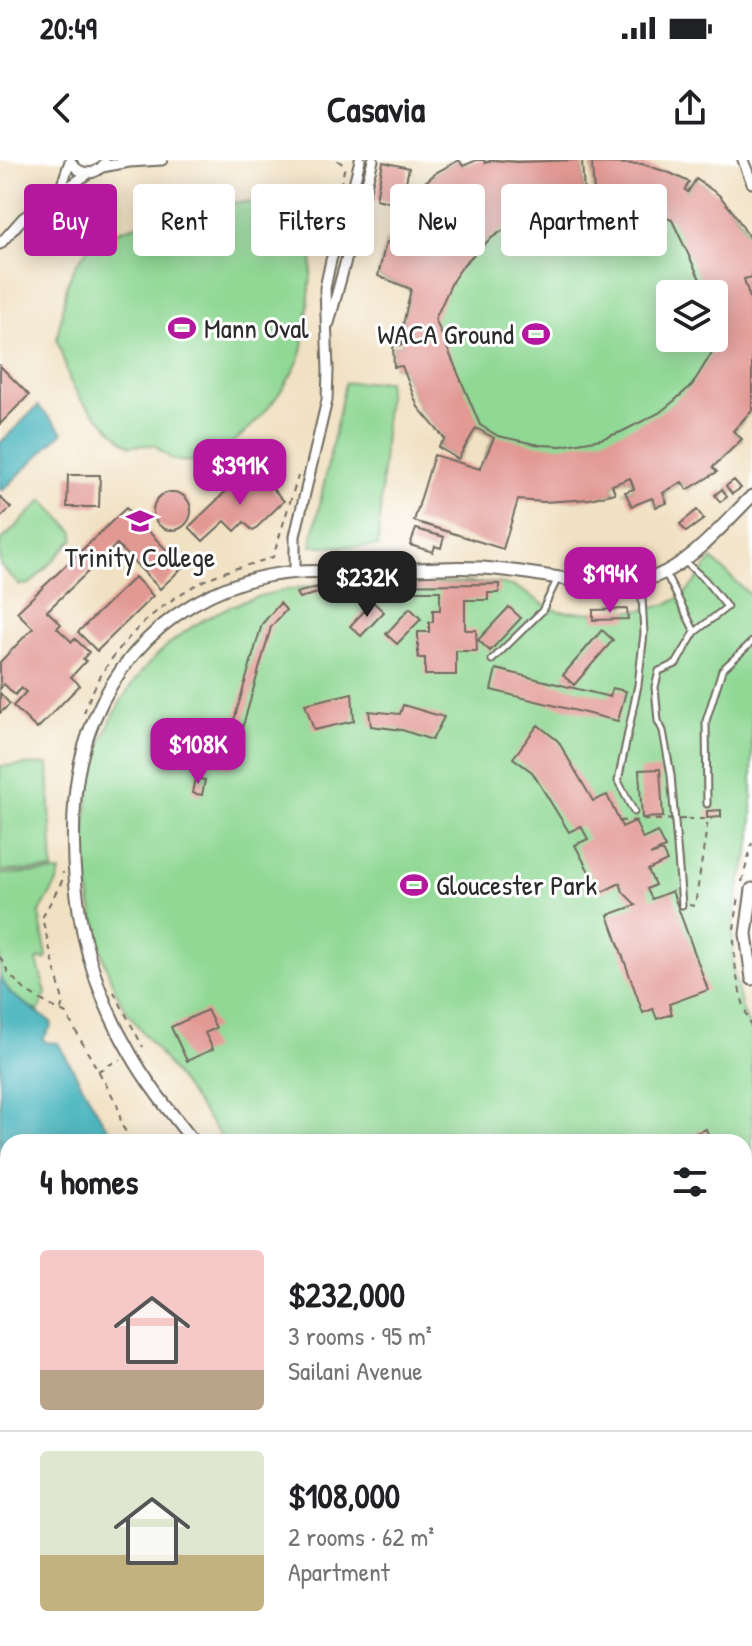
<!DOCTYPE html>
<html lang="en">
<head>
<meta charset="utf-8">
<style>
	body { margin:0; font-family:"Patrick Hand",sans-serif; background:#f2f2f2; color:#202124; height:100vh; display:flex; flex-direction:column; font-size:30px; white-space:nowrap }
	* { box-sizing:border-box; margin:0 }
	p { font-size:26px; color:#757577 }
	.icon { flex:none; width:44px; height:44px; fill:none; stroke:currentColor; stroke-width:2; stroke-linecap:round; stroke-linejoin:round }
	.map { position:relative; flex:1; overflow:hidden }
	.side { position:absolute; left:0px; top:974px; width:752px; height:512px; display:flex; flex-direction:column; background:#fff; border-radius:24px 24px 0 0; box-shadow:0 4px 20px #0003 }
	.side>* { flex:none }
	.banner { position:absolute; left:24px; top:24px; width:704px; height:72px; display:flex; gap:16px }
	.controls { position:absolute; left:656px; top:120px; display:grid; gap:16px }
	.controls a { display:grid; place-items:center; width:72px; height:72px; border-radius:8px; background:#fff; box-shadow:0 4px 20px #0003; font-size:40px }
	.price { position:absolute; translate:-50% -68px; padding:0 18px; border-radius:16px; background:#b5179e; color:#fff; font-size:26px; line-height:52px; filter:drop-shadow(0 2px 4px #0008) }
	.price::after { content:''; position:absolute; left:50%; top:48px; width:24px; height:18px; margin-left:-12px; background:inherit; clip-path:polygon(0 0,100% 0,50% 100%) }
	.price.active { background:#222; color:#fff }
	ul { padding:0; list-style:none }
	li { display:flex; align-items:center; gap:24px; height:200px; padding:0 40px }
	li+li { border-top:2px solid #e0e0e0 }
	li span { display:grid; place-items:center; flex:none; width:224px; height:160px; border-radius:8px; color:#555 }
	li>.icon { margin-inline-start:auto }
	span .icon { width:96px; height:96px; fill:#fffc; stroke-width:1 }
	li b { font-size:34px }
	h2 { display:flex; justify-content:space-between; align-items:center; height:96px; padding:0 40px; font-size:34px }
	.pill { padding:0 28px; border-radius:8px; background:#fff; box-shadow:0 4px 20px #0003; font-size:28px; line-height:72px }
	.pill.active { background:#b5179e; color:#fff }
	.status { display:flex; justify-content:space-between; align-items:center; height:56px; padding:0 40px; background:#fff; direction:ltr }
	.status svg { height:22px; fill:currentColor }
	header { display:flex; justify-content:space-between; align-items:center; height:104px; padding:0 40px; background:#fff; font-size:36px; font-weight:700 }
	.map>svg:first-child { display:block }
	.green { fill:#90d894; stroke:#5e8260; stroke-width:2; fill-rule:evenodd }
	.water { fill:#41b1ba; stroke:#366e72; stroke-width:2 }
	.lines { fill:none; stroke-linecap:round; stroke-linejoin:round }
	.ferry { stroke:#346164; stroke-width:2; stroke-dasharray:10 8; stroke-linecap:butt }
	.building { fill:#e29994; fill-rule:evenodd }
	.service-casing { stroke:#706b60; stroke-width:9 }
	.minor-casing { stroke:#706b60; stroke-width:13 }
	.tertiary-casing { stroke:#706b60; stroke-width:15 }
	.path { stroke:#706b60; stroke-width:2; stroke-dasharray:6 6; stroke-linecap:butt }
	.service { stroke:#fff; stroke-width:5 }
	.minor { stroke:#fff; stroke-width:9 }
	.tertiary { stroke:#fff; stroke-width:11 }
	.path-bridge { stroke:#706b60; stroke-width:2; stroke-dasharray:6 6; stroke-linecap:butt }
	.labels { text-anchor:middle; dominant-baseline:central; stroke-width:6; stroke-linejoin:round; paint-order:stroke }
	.poi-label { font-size:28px; fill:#2b2b2b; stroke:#fff; text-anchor:start }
</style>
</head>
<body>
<div class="status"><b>20:49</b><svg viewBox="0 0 49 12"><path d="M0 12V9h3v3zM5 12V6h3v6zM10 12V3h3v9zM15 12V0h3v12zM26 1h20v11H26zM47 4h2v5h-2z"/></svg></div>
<header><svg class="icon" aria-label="back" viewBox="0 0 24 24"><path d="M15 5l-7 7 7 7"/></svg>Casavia<svg class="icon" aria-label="share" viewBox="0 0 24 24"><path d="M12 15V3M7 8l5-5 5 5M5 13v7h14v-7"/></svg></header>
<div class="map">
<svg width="752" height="1486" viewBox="0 0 752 1486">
	<rect width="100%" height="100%" fill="#fff"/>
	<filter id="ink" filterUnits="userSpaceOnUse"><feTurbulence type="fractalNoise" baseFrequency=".0125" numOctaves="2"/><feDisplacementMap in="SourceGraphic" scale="16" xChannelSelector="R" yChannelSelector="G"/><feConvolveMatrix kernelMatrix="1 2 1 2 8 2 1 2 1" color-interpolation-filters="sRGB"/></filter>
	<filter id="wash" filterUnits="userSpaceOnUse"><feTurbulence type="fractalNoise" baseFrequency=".006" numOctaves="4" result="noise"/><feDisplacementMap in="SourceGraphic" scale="32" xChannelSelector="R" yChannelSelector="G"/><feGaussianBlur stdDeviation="1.8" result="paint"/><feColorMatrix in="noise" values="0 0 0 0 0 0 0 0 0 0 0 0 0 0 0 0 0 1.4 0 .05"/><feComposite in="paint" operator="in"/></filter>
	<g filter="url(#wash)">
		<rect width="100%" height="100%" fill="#f1e1c3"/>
		<!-- green -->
		<path class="green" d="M459,0L463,6C476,0 484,3 492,0H582L584,33L594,32L592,3C628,2 657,6 689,22L685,30L688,32L696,19C717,34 742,54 751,79C752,90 752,105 752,117L744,120L752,145V250L734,271L742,279L713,307L717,312L687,330L682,322L664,333L667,343L656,347L652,338L625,332L634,328L630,318L612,325L615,333C566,344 520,343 472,329L493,278L476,268L458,299L438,287L445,278L418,247L402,207H394L393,186L402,185V169L411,130L378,116L386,82L392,84L409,65L407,62L424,47L429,51L436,46L421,26L437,12ZM670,134H714V178H670Z
			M222,43C248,43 284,37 304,58C308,62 312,68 313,73C315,84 305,185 301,195C285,235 227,308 179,301C169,300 162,291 154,285L130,286L122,280L81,240L70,221L57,179L67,125L76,104L88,89L116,72L179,50Z
			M388,221L378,387L311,386L345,223Z
			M43,340L74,372V379L30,424L19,425L0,405V382Z
			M712,399L752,437V677L737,736L733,766V810L742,849L752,872V1035L744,1039V982H225C202,951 179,920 156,889C145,875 133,861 123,845C108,820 100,788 94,759C65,629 107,494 239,443C315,414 418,424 498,423L516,427L550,448L559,451C588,454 656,455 680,437C693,428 702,412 712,399Z
			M48,604L53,710L0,711V606Z
			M60,712L58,721L39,754L47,796L45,800L41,798L37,801L46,833L38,852L11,834L0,817V714Z
			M524,1478H623L626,1486H530Z"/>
		<!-- water -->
		<path class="water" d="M38,246L63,272L2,331L0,329V283Z
			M0,817L11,834L51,862L52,865L43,879L46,882L58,883L104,963L119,982H8V1478H524L530,1486H0Z"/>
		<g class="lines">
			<!-- ferry -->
			<path class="ferry" d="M0,1342L8,1350
				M141,1478L149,1486"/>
		</g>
		<g id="blocks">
			<!-- building -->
			<path class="building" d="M459,0L463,6L477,0H484L485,3L492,0L517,2L582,0L584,33H594L592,3L642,4L670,13L689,22L685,30L688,32L696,19L719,35L734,53L752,82V117L744,119L752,145V250L733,271L742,279L713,307L717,312L687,330L682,322L663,333L667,343L656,347L652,338L632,346L625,332L634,329L630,318L612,325L615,333L590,339L544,342L518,340L503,389L414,361L434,295L480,309L494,278L476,268L458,299L438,287L445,279L418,247L402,206L394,207L393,186L402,185V169L411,129L378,116L386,82L392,84L409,65L407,62L424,47L429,52L436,45L421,26L437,12ZM590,41L630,43L672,60L707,134H714V148L722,165L716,186L692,225L674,241L659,253L621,272L601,279L561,286L540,285L498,276L480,265L435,159L453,120L465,103L490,79L523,57L541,49Z
				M383,2L409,8L404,31L398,30L396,44L376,39Z
				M0,206L29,235L0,264Z
				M246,312L259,327L273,314L280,321L272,328L284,341L253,371L244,362L235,371L225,361L203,381L189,367Z
				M68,315H100L99,347H67Z
				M734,320L741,328L732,334L726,326Z
				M722,329L727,337L720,342L715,335Z
				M153 351a19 19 0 1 1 38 0a19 19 0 1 1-38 0Z
				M0,337L11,348L0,358Z
				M126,348L183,407L160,429L117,384L47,451L61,464L57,468L72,482L75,479L89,492L83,499L86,501L71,517L80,525L37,569L13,546L26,532L21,528L15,535L4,524L0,529V502L33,468L17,452Z
				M697,350L704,359L686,372L680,364Z
				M416,369L444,377L441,388L435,386L433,392L410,385Z
				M135,417L153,436L97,491L78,472Z
				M499,424V433H488V440H465V470H476L477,491H456V515H425V498H418V472H429V462H433V450H440V431H326L299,438L296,433L325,425Z
				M373,442L384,452L361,476L350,466Z
				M280,443L286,450L271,467L231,608L221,605L262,464Z
				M509,447L521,458L490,491L478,480Z
				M410,448L421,459L397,484L386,474Z
				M627,449L628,459L593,460V450Z
				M602,470L613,480L574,525L563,515Z
				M496,509L610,537L612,528L626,531L618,561L491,530Z
				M0,533L10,544L0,553Z
				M352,533L354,561L314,570L305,544Z
				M403,545L444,557L432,580L402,570L371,566L369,551L400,554Z
				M538,565L558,581L593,641L607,635L622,667L635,661L643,679L657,672L665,688L650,695L662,691L667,701L648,710L655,725L647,729L652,739L672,731L708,830L669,844L672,854L657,859L653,849L643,853L608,755L636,745L623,732L620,723L600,733L575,685L588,679L581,666L569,672L532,612L513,598Z
				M660,609L663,657L642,658L639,610Z
				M195,618L205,620L202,635L192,633Z
				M721,650V657L707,658V651Z
				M207,850L216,868L205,873L213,889L187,901L171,867Z
				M706,969L711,982H672Z
				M748,1081L752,1090V1132L744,1114V1083Z
				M744,1166L752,1182L751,1206L747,1208L744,1205Z
				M750,1246L752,1271L744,1274V1251Z
				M752,1287V1306L744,1310V1290Z
				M752,1355V1376L744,1380V1358Z
				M752,1389V1415L744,1419V1393Z
				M752,1455V1480L749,1473H744V1458Z
				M628,1478H657L660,1486H631Z
				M716,1478H727L730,1484L719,1486Z"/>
		</g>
	</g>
	<g filter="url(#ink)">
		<use href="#blocks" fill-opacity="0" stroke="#706b60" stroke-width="2"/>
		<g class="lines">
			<!-- service casing -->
			<g class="service-casing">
				<path id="service" d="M665,412L695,472
					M492,500L542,451L557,420
					M707,644L706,561L722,510L752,482
					M634,652L618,621L638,525L644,473L641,421
					M682,745L671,615L663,571L658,561L655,527L659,511L676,504L695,472L727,447L705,420L683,400
					M744,1279L752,1275
					M744,1386L752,1383"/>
			</g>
			<!-- minor casing -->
			<g class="minor-casing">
				<path id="minor" d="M70,0C78,15 94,18 105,3
					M743,0L752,23
					M102,7L129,2L162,0
					M59,34L70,1
					M0,84L23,58L89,13
					M329,163L373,0
					M295,413V376L327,240L328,210L325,128L331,100L345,59L360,0
					M744,1227L752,1224
					M744,1335L752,1331
					M744,1437L752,1434
					M674,1478L682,1486
					M737,1478L752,1484"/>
			</g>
			<!-- tertiary casing -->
			<g class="tertiary-casing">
				<path id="tertiary" d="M752,729L746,774L752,819
					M194,982C171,953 148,925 130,893C84,815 68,727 75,637C85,528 158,438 267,416C302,409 341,412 376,411C418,409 462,405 504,410C547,414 611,432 654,417C692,403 723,364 752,336
					M744,1063L752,1059"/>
			</g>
			<!-- path -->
			<path class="path" d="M332,61L345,6L337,0
				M84,553C104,492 156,442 214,416C233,408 254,404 273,397L298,316
				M687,659H712
				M742,722L752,683
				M689,745L695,746L708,659
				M734,769L739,736
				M734,780C734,811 740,839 752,868
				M0,797L9,814L28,833L66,854L117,944L122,966L133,982
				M114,832L143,887
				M61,850L63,841L42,758L62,721L63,712
				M98,911L120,899
				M561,1478L568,1486
				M78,1486L85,1478"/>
			<!-- service -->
			<use href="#service" class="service"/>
			<!-- minor -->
			<use href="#minor" class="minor"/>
			<!-- tertiary -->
			<use href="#tertiary" class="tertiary"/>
			<!-- path-bridge -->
			<path class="path-bridge" d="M619,661L687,659"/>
		</g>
	</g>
	<!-- icons -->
	<defs>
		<g id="stadium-bare" transform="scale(2.16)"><path d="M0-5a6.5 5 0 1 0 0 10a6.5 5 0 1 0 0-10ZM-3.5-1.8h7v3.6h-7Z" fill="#b5179e" stroke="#fff" stroke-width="2.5" paint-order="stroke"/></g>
		<g id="school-bare" transform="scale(2.16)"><path d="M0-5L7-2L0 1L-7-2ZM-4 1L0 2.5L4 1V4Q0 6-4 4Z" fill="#b5179e" stroke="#fff" stroke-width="2.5" paint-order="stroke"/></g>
	</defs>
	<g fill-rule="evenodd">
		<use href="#stadium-bare" x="182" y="168"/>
		<use href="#stadium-bare" x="536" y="174"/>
		<use href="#school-bare" x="140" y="361"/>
		<use href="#stadium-bare" x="414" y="725"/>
	</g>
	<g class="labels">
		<!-- poi labels -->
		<g class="poi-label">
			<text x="204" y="168">Mann Oval</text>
			<text x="514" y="174" text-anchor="end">WACA Ground</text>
			<text x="140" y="397" text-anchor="middle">Trinity College</text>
			<text x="436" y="725">Gloucester Park</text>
		</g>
	</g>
</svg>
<div class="controls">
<a><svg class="icon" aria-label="layers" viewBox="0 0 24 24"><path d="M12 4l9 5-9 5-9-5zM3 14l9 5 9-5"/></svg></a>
</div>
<b class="price" style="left:240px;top:347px">$391K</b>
<b class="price" style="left:610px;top:455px">$194K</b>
<b class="price active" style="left:367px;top:459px">$232K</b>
<b class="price" style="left:198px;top:626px">$108K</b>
<div class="banner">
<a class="pill active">Buy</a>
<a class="pill">Rent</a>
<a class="pill">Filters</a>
<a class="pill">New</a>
<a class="pill">Apartment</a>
</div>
<section class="side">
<h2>4 homes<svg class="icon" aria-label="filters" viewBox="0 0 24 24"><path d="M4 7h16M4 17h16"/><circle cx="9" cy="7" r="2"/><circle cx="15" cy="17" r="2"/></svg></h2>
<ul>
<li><span style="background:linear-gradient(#f6c9c9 75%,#b9a48a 0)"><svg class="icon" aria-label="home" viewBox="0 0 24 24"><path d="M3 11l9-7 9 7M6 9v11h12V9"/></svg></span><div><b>$232,000</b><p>3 rooms · 95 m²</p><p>Sailani Avenue</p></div></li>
<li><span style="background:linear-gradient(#dfe7d0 65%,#c2b280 0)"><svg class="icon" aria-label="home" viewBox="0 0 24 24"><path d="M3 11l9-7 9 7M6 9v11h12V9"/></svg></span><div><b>$108,000</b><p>2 rooms · 62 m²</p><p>Apartment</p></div></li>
</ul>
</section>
</div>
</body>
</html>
